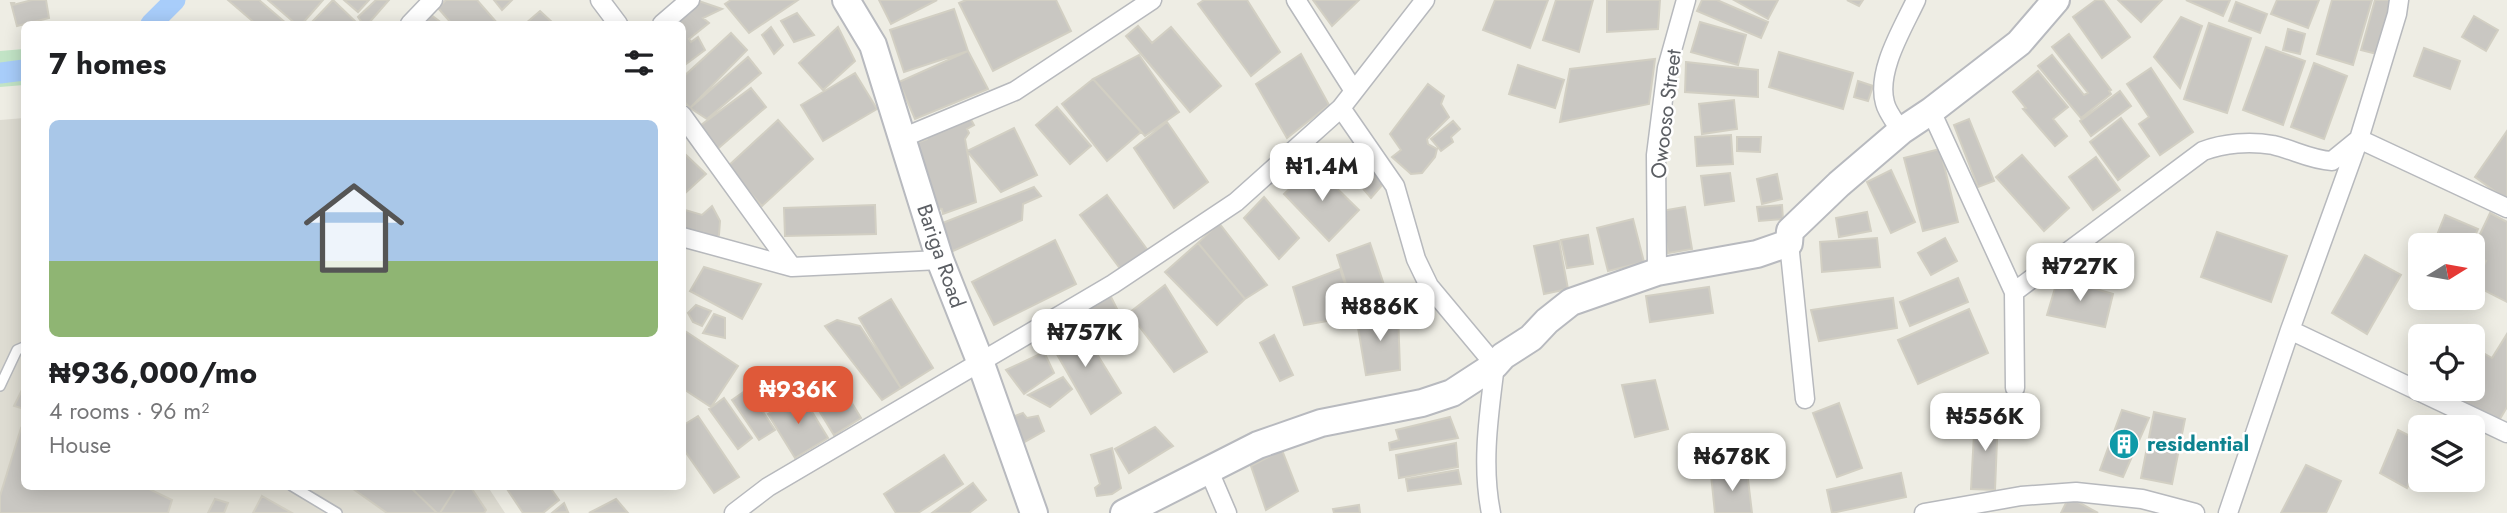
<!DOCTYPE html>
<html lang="en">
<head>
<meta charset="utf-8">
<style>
	body { margin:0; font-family:Jost,sans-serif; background:#f6f6f6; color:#202124; height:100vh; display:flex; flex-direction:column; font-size:26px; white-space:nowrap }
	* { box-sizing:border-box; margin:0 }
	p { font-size:23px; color:#757577 }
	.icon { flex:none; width:38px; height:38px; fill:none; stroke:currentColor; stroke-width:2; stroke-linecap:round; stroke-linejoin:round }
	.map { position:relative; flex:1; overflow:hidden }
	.details { position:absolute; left:21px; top:21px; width:665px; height:469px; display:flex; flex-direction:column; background:#fff; border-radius:10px; box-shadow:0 4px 18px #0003 }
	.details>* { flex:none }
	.needle { width:46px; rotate:79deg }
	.tools { position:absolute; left:2408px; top:233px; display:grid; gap:14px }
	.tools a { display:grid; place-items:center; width:77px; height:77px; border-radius:10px; background:#fff; box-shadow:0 4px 18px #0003; font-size:35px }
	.price { position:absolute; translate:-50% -60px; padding:0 16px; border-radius:14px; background:#fff; color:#222; font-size:23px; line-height:46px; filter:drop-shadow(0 2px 4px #0008) }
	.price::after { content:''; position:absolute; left:50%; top:42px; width:21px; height:16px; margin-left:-10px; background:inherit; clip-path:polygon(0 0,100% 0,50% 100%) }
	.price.active { background:#df5939; color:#fff }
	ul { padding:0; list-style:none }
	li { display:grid; align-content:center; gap:14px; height:371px; padding:0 28px }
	li span { display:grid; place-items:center; height:217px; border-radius:10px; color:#555 }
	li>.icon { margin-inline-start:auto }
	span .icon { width:126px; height:126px; fill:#fffc; stroke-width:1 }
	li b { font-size:30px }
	h2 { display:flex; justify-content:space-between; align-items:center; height:84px; padding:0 28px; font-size:30px }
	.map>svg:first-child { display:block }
	.education { fill:#dedcd2 }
	.green { fill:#c2e4c6 }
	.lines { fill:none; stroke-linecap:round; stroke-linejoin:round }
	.canal { stroke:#a8cdfa; stroke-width:21 }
	.building { fill:#c9c7c2; stroke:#d2cfc3; stroke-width:2 }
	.lane-casing { stroke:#b7b9bd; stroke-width:12 }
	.street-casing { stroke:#b7b9bd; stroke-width:21 }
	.secondary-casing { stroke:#b8babf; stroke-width:30 }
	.lane { stroke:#fff; stroke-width:9 }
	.street { stroke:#fff; stroke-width:18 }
	.secondary { stroke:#fff; stroke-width:26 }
	.labels { text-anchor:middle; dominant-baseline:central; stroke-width:5; stroke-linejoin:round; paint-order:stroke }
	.street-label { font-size:21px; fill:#5c5f64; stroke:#fff }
	.culture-label { font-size:21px; font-weight:bold; fill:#0d838f; stroke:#fff; text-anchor:start }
</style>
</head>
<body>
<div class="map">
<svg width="2507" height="513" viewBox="0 0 2507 513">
	<rect width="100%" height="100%" fill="#eeede4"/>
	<!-- education -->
	<path class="education" d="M24,118V486L488,487L505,513H0V120Z"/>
	<!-- green -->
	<path class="green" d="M24,49V85L0,87V51Z"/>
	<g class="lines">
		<!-- canal -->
		<path class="canal" d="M151,24L175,0
			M0,73L24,70"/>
	</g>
	<!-- building -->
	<path class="building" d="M32,0H46L49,18L17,26L11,3H14L13,5Z
		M228,0H259L287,24H256Z
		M268,0H323L302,24H296Z
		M333,0L358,24H310Z
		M344,0H369L358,12Z
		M376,0H389L368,24H363L358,17Z
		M446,0H477L498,24H452L438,8Z
		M494,0H512L502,10Z
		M696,0L722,9L703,18L709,23L689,39L691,42L698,37L705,50L682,67V24H667Z
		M731,0H798L749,33L725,4Z
		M879,0H937L891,24Z
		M966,0H1056L1071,31L993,71L959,3Z
		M1204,0H1247L1280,52L1251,76L1198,4Z
		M1313,0H1359L1332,26Z
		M1495,0H1548L1530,48L1483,30Z
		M1556,0H1593L1579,52L1543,40Z
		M1607,0H1660L1658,29L1607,32Z
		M1702,0H1717L1768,22L1761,38L1697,11Z
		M1734,0H1778L1768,19Z
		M1847,0H1863L1859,6Z
		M2096,0H2103L2130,37L2102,58L2073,17Z
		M2118,0H2162L2141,22Z
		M2186,0H2230L2223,16Z
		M2277,0H2319L2308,28L2271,14Z
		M2332,0H2372L2353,65L2317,54Z
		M2375,0H2392L2377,54L2361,50Z
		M2236,2L2267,14L2260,33L2229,21Z
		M954,9L968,51L904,72L890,30Z
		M540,11L554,24H525Z
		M797,13L814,35L794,42L781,21Z
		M430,14L443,24H421Z
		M2474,16L2498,30L2486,51L2462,37Z
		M2181,17L2202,26L2180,88L2154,57Z
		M1700,22L1746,35L1738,65L1691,52Z
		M2209,23L2251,38L2227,113L2184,99Z
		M1138,26L1152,43L1171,27L1221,86L1190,112L1126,36Z
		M771,27L783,45L774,54L762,35Z
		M838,27L855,61L823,90L799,63Z
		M2288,29L2305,34L2300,54L2283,50Z
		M731,33L747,50L690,108L682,99V78Z
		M2069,34L2111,90L2109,91L2111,94L2081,118L2038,66L2052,55L2084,95L2088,93L2052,47Z
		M2266,47L2305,61L2283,125L2243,110Z
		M2424,48L2460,61L2450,89L2414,76Z
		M968,51L988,89L915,119L899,82Z
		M1779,52L1853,73L1843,109L1769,87Z
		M1301,54L1329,105L1287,138L1256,84Z
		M1139,55L1179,112L1145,136L1093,79Z
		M748,57L761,73L707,119L690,108Z
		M1655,59L1649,104L1560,122L1570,69Z
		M1686,62L1758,70V97L1685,92Z
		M2314,63L2347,76L2324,139L2291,127Z
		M1518,65L1564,80L1555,108L1509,94Z
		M2151,68L2193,132L2160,155L2139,124L2149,117L2127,84Z
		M2038,71L2068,107L2053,119L2067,136L2055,146L2023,109L2026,108L2013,92Z
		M855,73L877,109L823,141L801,105Z
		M1093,79L1141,132L1107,161L1062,104Z
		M1858,81L1873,86L1868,101L1854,97Z
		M1428,84L1444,96L1441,104L1449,117L1427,139L1428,144L1437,149L1435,157L1422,173L1411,174L1392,157L1401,150L1390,134Z
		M751,88L766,107L714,152L697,128Z
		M2120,91L2131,106L2091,136L2080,121Z
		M1734,100L1737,129L1702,134L1699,104Z
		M1057,107L1091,146L1070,164L1036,125Z
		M969,116L974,125L967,129L969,133L965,139L976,202L943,214L942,209L935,208L911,145L927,139L926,133Z
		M2121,118L2149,156L2118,180L2090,142Z
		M1969,119L1994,181L1978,187L1954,125Z
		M778,120L813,159L762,206L727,167Z
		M1453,121L1460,129L1451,137L1453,142L1441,151L1431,139Z
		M1167,122L1208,182L1174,208L1134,148Z
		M1014,128L1037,175L1001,192L967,151Z
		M2507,131V200L2475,177Z
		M1731,135L1733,164L1697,166L1695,137Z
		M1737,137H1761L1760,152L1737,151Z
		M1360,147L1384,183L1371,198L1343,165Z
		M1940,149L1958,222L1923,231L1904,158Z
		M685,154L706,174L682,196V156Z
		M2022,155L2069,208L2044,231L1996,177Z
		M2096,157L2120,190L2093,210L2069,177Z
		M1314,166L1359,210L1329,241L1284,194Z
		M1891,170L1915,222L1891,233L1867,182Z
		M1730,173L1734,201L1705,205L1701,176Z
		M1777,174L1782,199L1762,204L1757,179Z
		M1034,187L1041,196L1023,204L1022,220L953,251L935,226Z
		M1107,195L1149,252L1122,271L1080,215Z
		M1264,197L1299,238L1279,259L1244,218Z
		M875,205L876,234L785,236L784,208Z
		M1782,205L1783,219L1759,221L1757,207Z
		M712,206L720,221L719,235L713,244L682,234V209L702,215Z
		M1685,207L1692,249L1668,253L1661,211Z
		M1867,212L1871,231L1839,237L1836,218Z
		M2490,213L2507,222V302L2474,285L2486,261L2473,254V249Z
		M2445,215L2478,229L2471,245H2433Z
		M1633,219L1644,262L1608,271L1597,228Z
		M1219,223L1267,285L1245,299L1198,243Z
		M2217,232L2287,256L2271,302L2201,277Z
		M1588,235L1593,264L1567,268L1561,240Z
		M1877,238L1880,267L1822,272L1820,242Z
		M1945,238L1957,261L1931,275L1918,253Z
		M1055,240L1076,284L994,325L972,282Z
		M1559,241L1568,289L1544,294L1534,246Z
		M1198,243L1245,299L1217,325L1165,272Z
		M1370,243L1391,306L1356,316L1337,255Z
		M2365,255L2401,275L2367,334L2332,313Z
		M704,267L761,284L742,319L690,291Z
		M1340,269L1356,316L1304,325L1293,287Z
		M1958,278L1968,302L1910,326L1900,302Z
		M2058,278L2113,294L2105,327L2047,315Z
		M1165,285L1207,352L1174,372L1129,313Z
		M1709,287L1713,313L1650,322L1646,296Z
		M1109,293L1129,333L1102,351L1080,311Z
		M1893,298L1897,328L1819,341L1811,310Z
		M891,299L933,368L901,388L859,318Z
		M696,305L711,311L702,326L693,322L688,313Z
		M1969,309L1988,353L1918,384L1898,340Z
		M1398,313L1400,370L1366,375L1356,316Z
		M714,314L725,318V338L703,333Z
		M837,320L860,326L901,388L882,400L825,326Z
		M1079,325L1121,393L1091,414L1050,342Z
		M682,329L738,366L711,407L682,388Z
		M2507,334V407L2497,424L2450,396L2455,388H2473V358L2478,350L2492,358Z
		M1274,335L1293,375L1280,381L1260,343Z
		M1044,352L1054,373L1024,394L1006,370Z
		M836,377L861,418L834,435L809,394Z
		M1063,377L1072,389L1050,407L1028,395Z
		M1655,380L1668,429L1635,437L1622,385Z
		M24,386V409L14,406Z
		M748,389L775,430L759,440L732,400Z
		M801,394L828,438L795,458L768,414Z
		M724,398L752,438L738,449L709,409Z
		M1839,403L1862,468L1837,477L1813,413Z
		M2122,410L2149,418L2123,477L2100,470Z
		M2154,412L2185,419L2172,484L2141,478Z
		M1023,413L1027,418L1038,416L1044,431L1014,448L1004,420Z
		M1975,415L1998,416L1995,490L1971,489Z
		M698,416L739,477L714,493L682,447V426Z
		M1450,417L1458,438L1390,450L1389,443L1399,440L1396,430Z
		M1155,427L1173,446L1129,473L1115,449Z
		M21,428L24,430V486H143L172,500L168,513H0V496Z
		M2398,430L2420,441V456L2407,488L2380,473Z
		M1456,443L1458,467L1399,478L1396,455Z
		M1112,448L1121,488L1112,494L1097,496L1095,488L1100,484L1091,455Z
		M1282,450L1298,491L1266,510L1251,466Z
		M944,455L963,484L918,513H896L884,494Z
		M2306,465L2341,481L2326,513H2281Z
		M1458,470L1461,484L1408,491L1406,479Z
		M1747,471L1752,513H1715L1711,475Z
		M1901,473L1906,497L1832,513L1827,490Z
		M973,483L986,500L969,513H932Z
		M349,486H470L486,510L484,513H387Z
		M409,486H454L456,488L440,513H437Z
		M505,486H549L559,500L543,513H523Z
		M262,496L292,513H253Z
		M2069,497L2098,513H2061Z
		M215,499L228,503L224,513H208Z
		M616,499L628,513H589Z
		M564,503L568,512L552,513Z
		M1359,505L1360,513H1334L1333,509Z"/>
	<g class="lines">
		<!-- lane casing -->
		<g class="lane-casing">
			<path id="lane" d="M0,386L17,350L24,347
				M292,486L337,513"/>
		</g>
		<!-- street casing -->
		<g class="street-casing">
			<path id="street" d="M600,0L618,24
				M1296,0L1354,91
				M410,24L433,0
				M662,24L690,0
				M1341,108L1395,186L1416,259L1429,286L1495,365C1489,414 1481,464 1491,513
				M1931,111L2014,292L2015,388
				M682,115L792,267
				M1901,131C1896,123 1887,112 1885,103C1876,71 1903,28 1916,0
				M902,138L1015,91L1152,0
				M682,237L792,267L940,260
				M1789,243L1805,399
				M1657,272L1656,155L1667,68L1686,0
				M2014,292L2203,151C2224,143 2250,141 2273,145C2294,150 2311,160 2332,161L2359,139L2507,208
				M2290,330L2507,433
				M1209,471L1227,513
				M734,513L768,487L1113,284L1236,202L1341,108L1425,0
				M1924,513L2021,496L2076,492L2142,499L2195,513
				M2228,513L2290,330L2359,139L2397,14L2399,0"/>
		</g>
		<!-- secondary casing -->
		<g class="secondary-casing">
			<path id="secondary" d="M846,0L873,45L940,260L980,361L1034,513
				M1124,513L1258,445L1321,423L1422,403L1452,393L1495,365L1503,356L1531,338L1547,321L1571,302L1657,272L1757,254L1789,243L1790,231L1839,184L1901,131L1931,111L2019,43L2056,0"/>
		</g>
		<!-- lane -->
		<use href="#lane" class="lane"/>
		<!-- street -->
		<use href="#street" class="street"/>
		<!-- secondary -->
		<use href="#secondary" class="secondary"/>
	</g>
	<!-- icons -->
	<defs>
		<g id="building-disc" transform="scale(1.575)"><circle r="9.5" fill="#0f9aa8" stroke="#fff"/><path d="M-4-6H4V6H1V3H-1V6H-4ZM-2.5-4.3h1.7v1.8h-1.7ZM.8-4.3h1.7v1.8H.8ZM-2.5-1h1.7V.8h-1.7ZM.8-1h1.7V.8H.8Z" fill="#fff"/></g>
	</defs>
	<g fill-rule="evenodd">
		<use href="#building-disc" x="2124" y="444"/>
	</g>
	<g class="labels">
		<!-- street labels -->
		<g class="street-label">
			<text transform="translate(1666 114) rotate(-83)">Owooso Street</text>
			<text transform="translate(941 256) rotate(71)">Bariga Road</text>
		</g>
		<!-- culture labels -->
		<g class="culture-label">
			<text x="2147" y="444">residential</text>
		</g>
	</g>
</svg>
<div class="tools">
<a><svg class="needle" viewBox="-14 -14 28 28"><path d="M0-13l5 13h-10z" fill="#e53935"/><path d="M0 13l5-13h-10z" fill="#757577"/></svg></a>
<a><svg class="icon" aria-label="locate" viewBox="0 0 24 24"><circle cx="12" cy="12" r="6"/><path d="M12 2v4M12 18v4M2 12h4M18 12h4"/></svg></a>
<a><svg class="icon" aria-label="layers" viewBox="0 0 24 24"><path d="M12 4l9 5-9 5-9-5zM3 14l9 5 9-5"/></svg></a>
</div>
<b class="price" style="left:1322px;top:203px">₦1.4M</b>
<b class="price" style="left:2080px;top:303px">₦727K</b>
<b class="price" style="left:1380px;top:343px">₦886K</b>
<b class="price" style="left:1085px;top:369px">₦757K</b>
<b class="price active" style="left:798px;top:426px">₦936K</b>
<b class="price" style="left:1985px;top:453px">₦556K</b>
<b class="price" style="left:1732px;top:493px">₦678K</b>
<section class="details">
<h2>7 homes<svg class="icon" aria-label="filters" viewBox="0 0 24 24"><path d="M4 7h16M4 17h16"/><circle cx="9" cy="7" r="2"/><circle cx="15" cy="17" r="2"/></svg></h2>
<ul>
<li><span style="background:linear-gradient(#a9c7e8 65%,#8fb573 0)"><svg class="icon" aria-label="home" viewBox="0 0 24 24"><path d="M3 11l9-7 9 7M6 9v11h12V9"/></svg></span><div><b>₦936,000/mo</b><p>4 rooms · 96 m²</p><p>House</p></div></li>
</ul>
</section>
</div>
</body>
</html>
